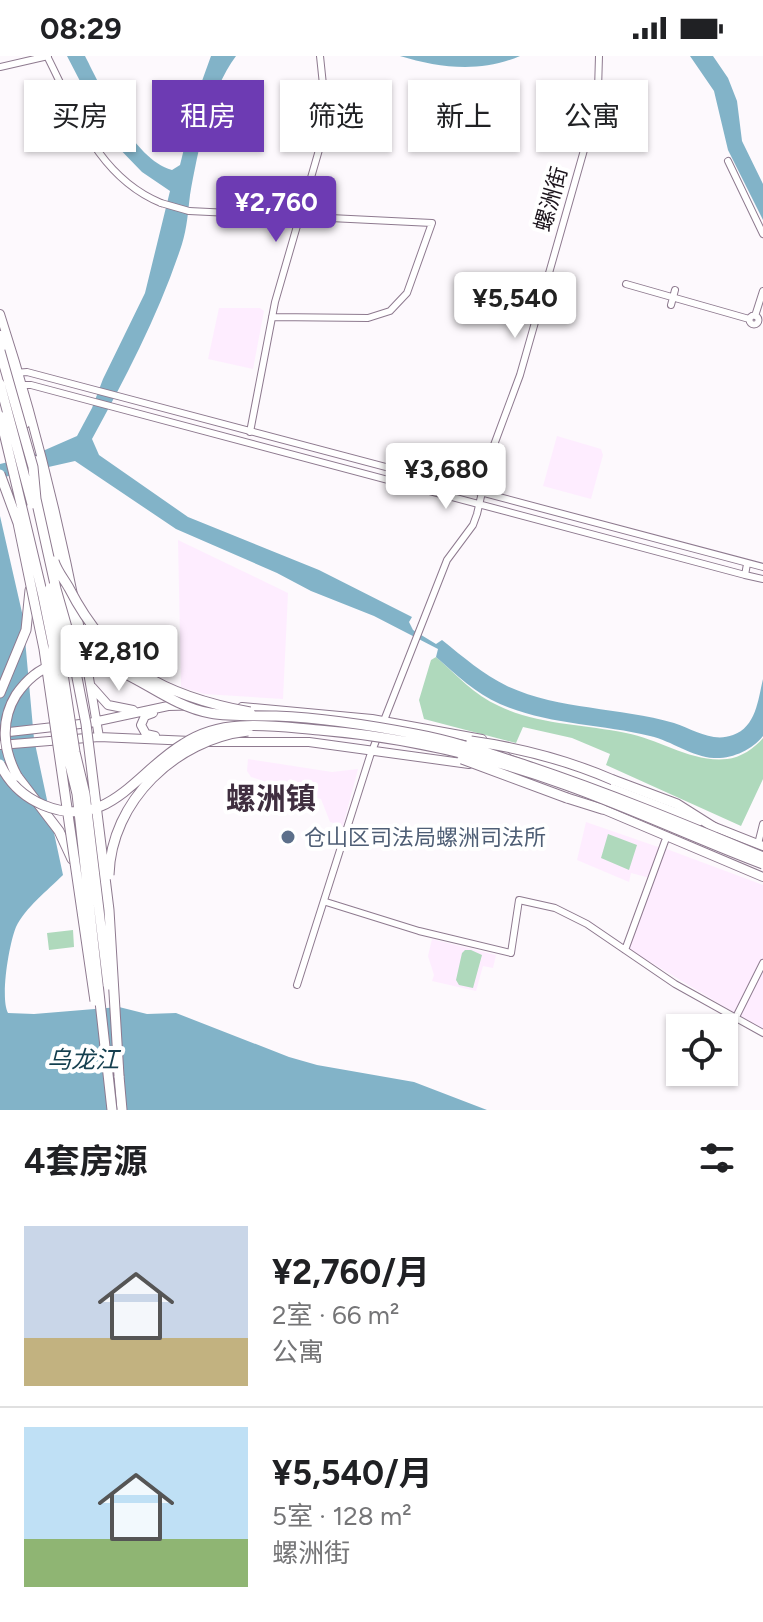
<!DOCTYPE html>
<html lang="zh">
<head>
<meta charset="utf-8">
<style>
	body { margin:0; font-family:Figtree,"Noto Sans SC",sans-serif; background:#f6f6f6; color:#202124; height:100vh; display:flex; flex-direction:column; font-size:30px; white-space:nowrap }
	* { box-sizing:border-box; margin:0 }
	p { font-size:26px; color:#757577 }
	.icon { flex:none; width:44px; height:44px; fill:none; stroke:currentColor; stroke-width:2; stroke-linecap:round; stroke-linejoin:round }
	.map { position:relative; height:1054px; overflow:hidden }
	.details { display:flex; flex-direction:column; background:#fff; flex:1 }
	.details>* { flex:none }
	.top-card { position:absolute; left:24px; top:24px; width:716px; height:72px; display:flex; gap:16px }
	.buttons { position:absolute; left:666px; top:958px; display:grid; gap:16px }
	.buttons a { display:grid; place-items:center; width:72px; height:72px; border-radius:0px; background:#fff; box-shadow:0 2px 6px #0004; font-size:40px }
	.price { position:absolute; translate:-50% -68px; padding:0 18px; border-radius:8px; background:#fff; color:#222; font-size:26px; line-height:52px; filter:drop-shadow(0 2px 4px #0008) }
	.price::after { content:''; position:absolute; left:50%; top:48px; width:24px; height:18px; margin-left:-12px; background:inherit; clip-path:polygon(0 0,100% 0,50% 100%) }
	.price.on { background:#6d3bb3; color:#fff }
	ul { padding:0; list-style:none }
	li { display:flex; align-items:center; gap:24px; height:200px; padding:0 24px }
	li+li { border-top:2px solid #e0e0e0 }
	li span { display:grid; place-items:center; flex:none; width:224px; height:160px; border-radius:0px; color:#555 }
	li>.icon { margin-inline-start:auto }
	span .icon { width:96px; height:96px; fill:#fffc; stroke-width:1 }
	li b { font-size:34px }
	h2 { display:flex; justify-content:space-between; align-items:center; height:96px; padding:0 24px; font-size:34px }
	.tag { padding:0 28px; border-radius:0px; background:#fff; box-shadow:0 2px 6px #0004; font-size:28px; line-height:72px }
	.tag.on { background:#6d3bb3; color:#fff }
	.status { display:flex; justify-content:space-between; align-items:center; height:56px; padding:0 40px; background:#fff; direction:ltr }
	.status svg { height:22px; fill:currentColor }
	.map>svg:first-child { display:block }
	.built { fill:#feedff }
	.green { fill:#afd9bc }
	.water { fill:#82b3c8 }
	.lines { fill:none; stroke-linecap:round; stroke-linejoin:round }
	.minor-casing { stroke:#8e7a8f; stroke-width:8 }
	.major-casing { stroke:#8e7a8f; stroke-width:10 }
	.highway-casing { stroke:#8e7a8f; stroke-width:11 }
	.minor { stroke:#fff; stroke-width:6 }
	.major { stroke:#fff; stroke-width:8 }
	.highway { stroke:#fff; stroke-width:9 }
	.minor-bridge-casing { stroke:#8e7a8f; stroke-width:8; stroke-linecap:butt }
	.highway-bridge-casing { stroke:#8e7a8f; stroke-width:11; stroke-linecap:butt }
	.minor-bridge { stroke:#fff; stroke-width:6 }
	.highway-bridge { stroke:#fff; stroke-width:9 }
	.service-dot { fill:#5c6f8a; stroke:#fff; stroke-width:3 }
	.labels { text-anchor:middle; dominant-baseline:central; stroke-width:8; stroke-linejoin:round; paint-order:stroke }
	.street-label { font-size:22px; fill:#1b131b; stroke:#fff }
	.service-label { font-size:22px; fill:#4e5e75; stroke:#fff; text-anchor:start }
	.water-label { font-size:24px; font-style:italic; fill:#143f4f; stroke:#fff }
	.district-label { font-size:30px; font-weight:bold; fill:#3f2e3f; stroke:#fff }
</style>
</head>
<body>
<div class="status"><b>08:29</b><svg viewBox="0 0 49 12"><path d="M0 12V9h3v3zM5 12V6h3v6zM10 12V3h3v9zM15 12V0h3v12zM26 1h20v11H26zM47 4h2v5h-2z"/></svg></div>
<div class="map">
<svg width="763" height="1054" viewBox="0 0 763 1054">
	<rect width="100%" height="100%" fill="#fdf9fd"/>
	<!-- built -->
	<path class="built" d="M219,252H260L264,255L253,313L208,303Z
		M557,380L601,393L603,399L591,443L543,430Z
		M178,484L288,537L283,643L204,638L181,631Z
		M248,703L332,716L358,713L343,770L330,766L321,743L251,721L247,715Z
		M586,766L661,792L650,822L631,817L629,826L577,804Z
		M664,792L763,829V974L627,892Z
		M432,883L496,899L493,912L483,910L476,935L432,925L434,919L428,900Z"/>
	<!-- green -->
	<path class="green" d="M436,601C457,619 474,639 499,650C539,669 584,668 626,677C659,683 692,707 727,703C740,702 755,692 763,682V723L741,770L606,709L610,698L572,682L523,671L516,687L424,663L419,644L431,604Z
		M608,778L637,789L629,814L601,802Z
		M73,874L74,891L49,894L47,877Z
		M465,894H471L482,899L473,932L459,929L456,924L462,897Z"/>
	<!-- water -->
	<path class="water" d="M67,0H85C102,33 133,103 172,114L180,109L198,36L211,0H236C209,36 198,95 190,139C188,156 187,172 182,188C160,256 126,321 92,383L99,399L188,461L319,514L412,561L409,566L413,574L436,588L442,584C463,601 483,618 507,630C559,654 619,651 674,667C693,673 712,687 733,679C756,671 758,644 763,623V680C752,694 732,703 714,702C692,701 672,685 650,680C601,668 548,669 500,648C475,637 457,619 436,601L438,593L374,560L311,535L277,517L176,473L75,405L0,422V408L29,401L77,380L92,352L103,323L145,237L170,135L142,116L110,83Z
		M400,0H520C481,17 439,12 400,0Z
		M690,0H713L728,22L737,45L742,85L763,128V164L728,94L714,35Z
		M0,460L23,561L34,683L63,819C48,834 25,852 16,871C9,888 0,942 8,957L34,958L119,951L147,958L176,957L289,1001L317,1009L414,1026L487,1054H0Z"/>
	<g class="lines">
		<!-- minor casing -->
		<g class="minor-casing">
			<path id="minor" d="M47,0C76,57 98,121 161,147
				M0,11L48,0
				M728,105L763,178
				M189,155L432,167L407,237L390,255L368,262L272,261
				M626,228L749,263
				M671,249L675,234
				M749.5 264a4.5 4.5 0 1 1 9 0a4.5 4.5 0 1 1-9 0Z
				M755,260L763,235
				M15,317L27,316L763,511
				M21,329H31L745,519L747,508
				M250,376L275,246L321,87L325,48L320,0
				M745,519L763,523
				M758,788L763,768
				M326,846L419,875L511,897L519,844L555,852L587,868L675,928L763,977
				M625,894L665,785
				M297,929L370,700L447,504L473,469L477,458L491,397L520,319L588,80L598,34L599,0
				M736,961L763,907"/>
		</g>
		<!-- major casing -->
		<g class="major-casing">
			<path id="major" d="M0,258C45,396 76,538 99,681
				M0,279L25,368
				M35,404L60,512
				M63,525L74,583
				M92,631L108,649L133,654
				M242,651L372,663L482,683
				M153,657L145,660L141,669L146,678L155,680
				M0,677L89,667L168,650L209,649
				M208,686H309L469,708
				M0,689L99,681L191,685
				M513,695L699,765
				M600,752L763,821
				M712,770L763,790"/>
		</g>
		<!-- highway casing -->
		<g class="highway-casing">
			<path id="highway" d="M0,637L26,574L30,534
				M17,720L59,775L72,803
				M613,724L677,748L715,772
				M567,742L602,753
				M119,1020L122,1054"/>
		</g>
		<!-- minor -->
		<use href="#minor" class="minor"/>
		<!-- major -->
		<use href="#major" class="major"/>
		<!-- highway -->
		<use href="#highway" class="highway"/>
		<!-- minor-bridge casing -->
		<g class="minor-bridge-casing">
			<path id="minor-bridge" d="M161,147L189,155"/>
		</g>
		<!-- highway-bridge casing -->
		<g class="highway-bridge-casing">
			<path id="highway-bridge" d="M0,295L33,411L36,443L56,533L68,575L86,668L109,854L119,1020
				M0,328L32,448
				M0,360L43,540L53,589L54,619L67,697L77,738L112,1054
				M0,418L18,467L44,593L95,945
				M54,505C57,515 64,523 69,532C110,612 164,640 250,656
				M50,532L61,583L63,618L75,696L85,738L108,929
				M471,685C521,692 567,704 613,724
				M462,703L567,742
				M0,708C9,727 24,741 43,749C108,776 136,716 183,688C200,677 221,671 240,670C267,668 293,672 319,674C402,681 487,700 566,729C633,753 697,783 763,808
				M17,720C3,694 0,665 16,639C25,626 37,614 53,609C111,587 155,648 210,657C232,661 254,659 276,660C323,662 369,669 415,678C453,685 488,697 525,709C606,736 684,768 763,801
				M109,819C111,745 176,683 248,675"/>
		</g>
		<!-- minor-bridge -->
		<use href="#minor-bridge" class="minor-bridge"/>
		<!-- highway-bridge -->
		<use href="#highway-bridge" class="highway-bridge"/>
	</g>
	<!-- markers -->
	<circle class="service-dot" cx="288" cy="781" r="8"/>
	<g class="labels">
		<!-- street labels -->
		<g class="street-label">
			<text transform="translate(551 143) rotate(-74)">螺洲街</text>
		</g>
		<!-- service labels -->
		<g class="service-label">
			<text x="304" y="781">仓山区司法局螺洲司法所</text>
		</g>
		<!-- water labels -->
		<g class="water-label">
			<text x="83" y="1003">乌龙江</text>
		</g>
		<!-- district labels -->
		<g class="district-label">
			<text x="271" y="742">螺洲镇</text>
		</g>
	</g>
</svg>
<div class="buttons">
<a><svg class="icon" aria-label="locate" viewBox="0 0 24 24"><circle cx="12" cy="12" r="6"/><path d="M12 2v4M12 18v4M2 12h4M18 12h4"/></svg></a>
</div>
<b class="price on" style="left:276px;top:188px">¥2,760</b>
<b class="price" style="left:515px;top:284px">¥5,540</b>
<b class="price" style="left:446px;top:455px">¥3,680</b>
<b class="price" style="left:119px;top:637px">¥2,810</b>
<div class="top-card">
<a class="tag">买房</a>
<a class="tag on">租房</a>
<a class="tag">筛选</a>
<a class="tag">新上</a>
<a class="tag">公寓</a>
</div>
</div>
<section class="details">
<h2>4套房源<svg class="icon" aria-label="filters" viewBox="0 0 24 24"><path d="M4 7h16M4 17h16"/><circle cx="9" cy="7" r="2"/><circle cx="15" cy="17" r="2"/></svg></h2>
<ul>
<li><span style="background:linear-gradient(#c9d6e8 70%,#c2b280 0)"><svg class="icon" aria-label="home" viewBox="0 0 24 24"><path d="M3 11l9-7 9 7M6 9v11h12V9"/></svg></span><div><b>¥2,760/月</b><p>2室 · 66 m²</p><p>公寓</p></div></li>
<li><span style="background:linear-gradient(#bfe0f5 70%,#8fb573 0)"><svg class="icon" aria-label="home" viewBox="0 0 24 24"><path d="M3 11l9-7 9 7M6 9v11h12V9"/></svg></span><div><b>¥5,540/月</b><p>5室 · 128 m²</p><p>螺洲街</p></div></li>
</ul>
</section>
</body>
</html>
